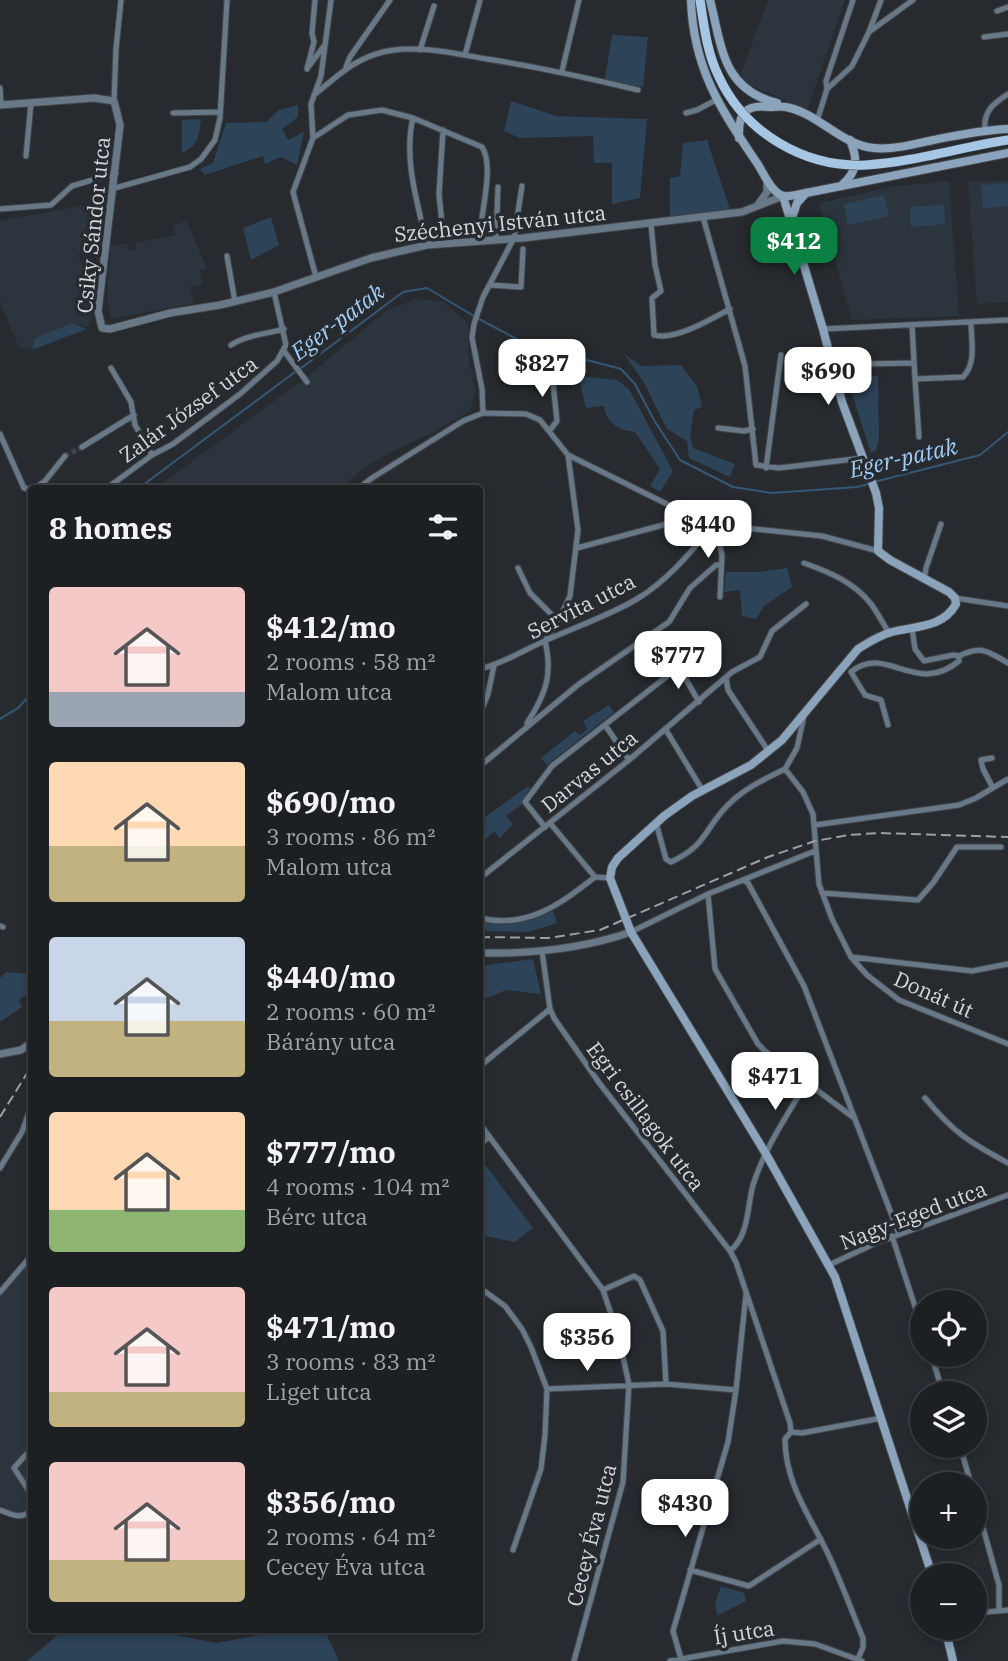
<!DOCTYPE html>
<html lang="en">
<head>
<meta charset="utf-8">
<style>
	body { margin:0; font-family:"IBM Plex Serif",serif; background:#2a2d30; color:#f1f3f6; height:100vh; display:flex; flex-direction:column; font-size:26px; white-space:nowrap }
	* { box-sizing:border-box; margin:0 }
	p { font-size:23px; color:#a0a3a6 }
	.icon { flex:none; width:38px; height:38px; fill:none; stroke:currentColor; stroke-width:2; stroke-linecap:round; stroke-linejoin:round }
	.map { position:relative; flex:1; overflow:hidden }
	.side { position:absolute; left:28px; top:485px; width:455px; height:1148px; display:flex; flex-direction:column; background:#1d2023; border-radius:7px; box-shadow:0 4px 10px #0003,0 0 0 2px #3b3e41 }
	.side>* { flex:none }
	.fabs { position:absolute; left:910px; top:1290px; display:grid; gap:14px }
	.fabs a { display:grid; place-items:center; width:77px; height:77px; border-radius:50%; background:#1d2023; box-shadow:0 4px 10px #0003,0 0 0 2px #3b3e41; font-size:35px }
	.price { position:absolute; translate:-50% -60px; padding:0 16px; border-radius:14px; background:#fff; color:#222; font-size:23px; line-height:46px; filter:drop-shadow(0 2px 4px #0008) }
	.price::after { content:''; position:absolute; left:50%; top:42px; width:21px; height:16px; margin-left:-10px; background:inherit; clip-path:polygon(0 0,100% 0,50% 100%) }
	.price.current { background:#0b8043; color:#fff }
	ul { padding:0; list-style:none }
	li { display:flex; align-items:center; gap:21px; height:175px; padding:0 21px }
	li span { display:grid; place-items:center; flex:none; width:196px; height:140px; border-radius:7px; color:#555 }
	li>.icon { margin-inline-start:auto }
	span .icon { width:84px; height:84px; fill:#fffc; stroke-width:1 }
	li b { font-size:30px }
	h2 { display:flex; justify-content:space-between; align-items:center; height:84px; padding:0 21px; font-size:30px }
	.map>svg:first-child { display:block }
	.built { fill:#2c353d }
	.green { fill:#2d4357 }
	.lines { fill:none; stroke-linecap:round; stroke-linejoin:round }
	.stream { stroke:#355877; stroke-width:2 }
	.minor-tunnel { stroke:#414549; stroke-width:5; stroke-dasharray:5 2.5; stroke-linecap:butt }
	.minor-casing { stroke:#43474b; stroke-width:7 }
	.tertiary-casing { stroke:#43474b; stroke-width:9 }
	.secondary-casing { stroke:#43474b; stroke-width:10 }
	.minor { stroke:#687887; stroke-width:5 }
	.tertiary { stroke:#687887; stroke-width:7 }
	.secondary { stroke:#8ba4bb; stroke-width:8 }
	.rail { stroke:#9ca0a3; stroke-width:2; stroke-dasharray:10 5; stroke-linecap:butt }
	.primary-bridge-casing { stroke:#43474b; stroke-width:10; stroke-linecap:butt }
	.primary-bridge { stroke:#a6c6e4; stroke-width:9 }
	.labels { text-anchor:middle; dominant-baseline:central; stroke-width:7; stroke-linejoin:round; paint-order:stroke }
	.street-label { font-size:21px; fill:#d5d8db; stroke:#272b2f }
	.water-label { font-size:23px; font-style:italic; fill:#9fccf6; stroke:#272b2f }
</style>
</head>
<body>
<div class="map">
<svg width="1008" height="1661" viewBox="0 0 1008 1661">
	<rect width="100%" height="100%" fill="#272b2f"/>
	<!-- built -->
	<path class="built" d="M768,0H845L807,110L746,83L740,76Z
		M1008,180V302L977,304L968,182Z
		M949,181L959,316L852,320L819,203L896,186Z
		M86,205L103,213L98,253L85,251L78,254L95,303L89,327L72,323L35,338L32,350L18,346L0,301V221Z
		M187,221L207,269L200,270L203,284L190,287L194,303L111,319L107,296L110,246L128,244L130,251L136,249L135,243L175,235L174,225Z
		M415,299L442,301L468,323L469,365L475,377L472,378L476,390L470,411L435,431L387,454L365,467L340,488H156L307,377L386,311Z
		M31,1255V1510L18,1517L0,1505V1292Z"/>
	<!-- green -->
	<path class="green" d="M612,35L648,37L643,87L605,80Z
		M511,101L556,116L647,119L640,198L612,204V163H594L593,136L520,138L504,131Z
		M298,105V117L282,129L288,140L304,132L297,165L281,157L265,164L263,156L205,175L200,169L213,163L226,123L266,122L279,110Z
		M201,119C199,137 199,144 182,153V120Z
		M707,140L730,209L670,218V178L680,176L683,143Z
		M1008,183V206L983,209L981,185Z
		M884,195L889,216L848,225L844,204Z
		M944,205L945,224L911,227L910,207Z
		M271,217L279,245L251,260L243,228Z
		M72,323L87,329L32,350L35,338Z
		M624,354L641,366L681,365L697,386L702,407L694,410L690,436L693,448L735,464L730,477L689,458L687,441L667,429L643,381Z
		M578,376L617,380L629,389L673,471L660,492L650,486L660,469L635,432C618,430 606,423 604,406L586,408Z
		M846,376H878L879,440L876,450L871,453Z
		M787,568L792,587L764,606L756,619L742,616L740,590L724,592L726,572H759Z
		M609,705L614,712L547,765L541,758L575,731L579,735L587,730L583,721Z
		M528,786L530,789L521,805L506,816L513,824L499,838L495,831L480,844V821Z
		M553,911L557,923L529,932L480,931V920C510,927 524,922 553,911Z
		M533,959L541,994L506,990L480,1001V966Z
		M6,972L31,974V992L19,1000L22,1007L0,1022V978Z
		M480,1158L533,1228L515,1242L480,1235Z
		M721,1586L744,1593L746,1601L717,1616L715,1604Z
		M65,1629H172L176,1635L216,1643L292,1629H324L339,1661H27Z"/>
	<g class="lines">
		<!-- stream -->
		<path class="stream" d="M479,319L526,344L621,369L635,384L654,420L680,460L733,487L772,493L857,487L868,484
			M300,369L403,292L427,288L474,316
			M874,482L980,455L1008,432
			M139,488L295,372
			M0,719L18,708L32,693"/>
		<!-- minor-tunnel -->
		<path class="minor-tunnel" d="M65,456L82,447"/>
		<!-- minor casing -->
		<g class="minor-casing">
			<path id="minor" d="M997,11L1008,7
				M869,32L881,0
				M984,37L1008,34
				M420,50L434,6
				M465,55L480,0
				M309,66L324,46
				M346,67L350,57L390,0
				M307,69L314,42L312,33L315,0
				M562,71L579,0
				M0,88L1,104
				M827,89L826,81L853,0
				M314,95C334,79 351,62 376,54C410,43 452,53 487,59C538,67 588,78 638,90
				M114,101L116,49L121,0
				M173,113L220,112
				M686,113L697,110L716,100
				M413,118C403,159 418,204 427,245
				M817,121L827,89L852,66L869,32L913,0
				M443,130L439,194L444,243
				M985,130C983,111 994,103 1008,94
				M313,138L311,104L321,76L331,0
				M26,156L31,103
				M115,188L190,167L201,159L215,140L220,118L227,0
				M0,209L51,205L72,186L116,173
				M703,217L745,366L756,465L779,468L863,458
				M651,224L655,265L661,291L652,298L654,335C675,341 711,319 730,309
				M496,240L498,187
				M227,256L235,302
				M316,277L293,192L313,138L348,115L382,110L413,118L482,147C495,166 480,217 479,241
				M490,285L521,287L523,249
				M912,325L915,379L963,377C977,363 971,340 971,322
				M823,329L1008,320
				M231,345C246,335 266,334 284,329
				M284,351L307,382
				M863,364L914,363
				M111,368L131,402L135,425L152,455
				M915,379L919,437
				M483,413L482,389L472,338L474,324L483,297L514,238L522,186
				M718,428L744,431L753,429
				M550,430L557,421L552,374
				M0,434L24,488L32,490
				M82,447L134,415
				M568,455L693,517L726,526L822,536L878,551
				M766,468L781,355
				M35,488L45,481L65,456
				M107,488L152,455L173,444L240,394L277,361L286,345L274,292
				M359,488L372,478L463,421L483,413L526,414L540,420L568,455L578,530L570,596L558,621L545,641
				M577,548L693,517
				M804,563C829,572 854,582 871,604C878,613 883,624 889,633
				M518,568L530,593L558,621
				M924,580L926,568L941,524
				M720,597L722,555L719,542L722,525
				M955,598L1008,606
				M959,656C982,645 987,651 1008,663
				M480,669C505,663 525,649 549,639C578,626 610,615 637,599C667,581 693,551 714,523
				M680,669L699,702
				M851,672C887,643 915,697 959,661V656L953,655L924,661L915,649L912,628
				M851,672L865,695L881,700L888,725
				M726,678L728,690L769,752
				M480,714L488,694L494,665
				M527,723C546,694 553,674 545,641
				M605,725L629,760
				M666,730L703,791
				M992,758L981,760L983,769L993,788
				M480,766L579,684L669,622L690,588L716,565H721
				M785,769L803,792L813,814L819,884L832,919L851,957L867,975L899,1000L1008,1044
				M785,769L797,748L804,716
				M550,823L595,877
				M656,823L666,859L671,862C708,845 704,828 729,804C745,788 765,779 785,769
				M815,825L959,805L976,798L1008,779
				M545,827L525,802L552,766L670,674L680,669L692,655
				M480,878L629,760L732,672L760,657L772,631L806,604
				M743,880L748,883L804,986L899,1234
				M822,893L918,900L933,883L957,847H1001
				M708,894L715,969L758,1044L765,1051L854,1118
				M480,918C527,929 559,905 595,877L610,878
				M0,926L3,927
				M631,932L708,894L815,851
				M542,951L550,1009L554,1018L600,1084L730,1251L736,1262L790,1423L791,1432L785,1439C785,1485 812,1519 830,1558C842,1584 852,1612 863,1638V1647L858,1659
				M851,957L972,971L1008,964
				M480,1066L550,1009
				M925,1098C954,1133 969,1142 1008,1163
				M480,1124L603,1290L618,1335L629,1384L623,1482L574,1661
				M480,1144L489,1137
				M0,1168L22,1132L32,1104
				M892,1236L922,1328
				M730,1251C749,1236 747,1207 753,1185C764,1149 787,1116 806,1083
				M829,1265L876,1243L1008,1195
				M480,1288L505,1306L522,1329L531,1347L547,1389L545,1435L541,1469L513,1550
				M603,1290L634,1276L640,1280L663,1331L666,1384
				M0,1292L32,1255
				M931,1354L943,1393
				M547,1389L666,1384L736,1390
				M791,1432L802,1433L882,1418
				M960,1446L971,1484
				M32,1448L14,1468L32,1496
				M975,1499L999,1585V1611
				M0,1510C13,1515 20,1520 32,1510
				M690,1570L749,1586L821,1539
				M975,1613L1008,1610
				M681,1659L673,1631L728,1442L736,1390L746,1294
				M670,1661L783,1641L815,1644L862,1661"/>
		</g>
		<!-- tertiary casing -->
		<g class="tertiary-casing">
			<path id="tertiary" d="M0,105L94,98L114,101L120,125L98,311L102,328L110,329L170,313L220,305L274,292L371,258L427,245L523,238L742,212L783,196
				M757,206L767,192V180
				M480,953C531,954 582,949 631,932
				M0,1054L21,1050L32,1042"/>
		</g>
		<!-- secondary casing -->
		<g class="secondary-casing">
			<path id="secondary" d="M691,0C693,67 720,109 757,163C763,172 772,194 784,196C790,197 799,194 806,193L1008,153
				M710,0C722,47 722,89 777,103
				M739,138C738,113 745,104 770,107C775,107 781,106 786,107C818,113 841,145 874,148C893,150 915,144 933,140C958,135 982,130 1008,129
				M842,185C858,171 858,159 850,140
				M783,196L823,329L842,402L876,493L879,508L878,551L890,560L949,592L955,598L956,604C943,628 915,626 892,632C880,635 869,642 858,649L782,740L751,765L692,796L664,816L618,858L612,867L610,878L631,932L766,1154L835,1277L932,1575
				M792,218L797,203L806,193
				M945,1628L953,1661"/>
		</g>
		<!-- minor -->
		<use href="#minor" class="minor"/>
		<!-- tertiary -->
		<use href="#tertiary" class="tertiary"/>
		<!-- secondary -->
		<use href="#secondary" class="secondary"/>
		<!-- rail -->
		<path class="rail" d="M480,937L548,938L600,930L768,857L815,841L849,835L878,833L1008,837
			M0,1117L32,1065"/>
		<!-- primary-bridge casing -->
		<g class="primary-bridge-casing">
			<path id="primary-bridge" d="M700,0C704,26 707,53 719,77C745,133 805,168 866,165C914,162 961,147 1008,140"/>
		</g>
		<!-- primary-bridge -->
		<use href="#primary-bridge" class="primary-bridge"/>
	</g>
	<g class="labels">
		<!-- street labels -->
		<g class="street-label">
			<text transform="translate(500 223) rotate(-6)">Széchenyi István utca</text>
			<text transform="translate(93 225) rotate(-84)">Csiky Sándor utca</text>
			<text transform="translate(188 409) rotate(-36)">Zalár József utca</text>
			<text transform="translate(581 606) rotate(-27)">Servita utca</text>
			<text transform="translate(589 771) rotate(-39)">Darvas utca</text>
			<text transform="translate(934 994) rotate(24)">Donát út</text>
			<text transform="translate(646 1116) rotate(53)">Egri csillagok utca</text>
			<text transform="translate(913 1215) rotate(-21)">Nagy-Eged utca</text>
			<text transform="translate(591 1535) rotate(-76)">Cecey Éva utca</text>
			<text transform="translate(744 1632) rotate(-9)">Íj utca</text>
		</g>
		<!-- water labels -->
		<g class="water-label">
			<text transform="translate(337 321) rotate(-37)">Eger-patak</text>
			<text transform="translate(903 457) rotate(-13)">Eger-patak</text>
		</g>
	</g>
</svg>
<div class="fabs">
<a><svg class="icon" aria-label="locate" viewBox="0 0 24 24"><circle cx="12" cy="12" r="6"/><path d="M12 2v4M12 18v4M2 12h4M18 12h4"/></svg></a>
<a><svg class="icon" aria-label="layers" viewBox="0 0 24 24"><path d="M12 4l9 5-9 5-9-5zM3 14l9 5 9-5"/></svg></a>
<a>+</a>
<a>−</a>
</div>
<b class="price current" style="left:794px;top:277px">$412</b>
<b class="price" style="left:542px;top:399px">$827</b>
<b class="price" style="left:828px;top:407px">$690</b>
<b class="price" style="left:708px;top:560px">$440</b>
<b class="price" style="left:678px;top:691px">$777</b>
<b class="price" style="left:775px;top:1112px">$471</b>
<b class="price" style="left:587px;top:1373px">$356</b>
<b class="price" style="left:685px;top:1539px">$430</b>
<section class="side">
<h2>8 homes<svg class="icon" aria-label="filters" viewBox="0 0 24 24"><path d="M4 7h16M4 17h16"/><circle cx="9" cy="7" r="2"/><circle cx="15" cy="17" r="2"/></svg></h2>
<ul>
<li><span style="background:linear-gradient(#f6c9c9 75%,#9aa5b1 0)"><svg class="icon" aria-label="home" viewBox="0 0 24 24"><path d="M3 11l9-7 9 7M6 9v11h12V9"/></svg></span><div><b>$412/mo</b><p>2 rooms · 58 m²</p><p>Malom utca</p></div></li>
<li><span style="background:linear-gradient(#ffd9b3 60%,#c2b280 0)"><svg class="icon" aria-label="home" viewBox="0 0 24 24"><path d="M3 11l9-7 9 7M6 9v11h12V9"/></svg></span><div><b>$690/mo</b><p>3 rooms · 86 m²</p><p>Malom utca</p></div></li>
<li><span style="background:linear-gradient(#c9d6e8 60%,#c2b280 0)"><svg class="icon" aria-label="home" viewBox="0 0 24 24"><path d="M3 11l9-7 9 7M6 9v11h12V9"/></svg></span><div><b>$440/mo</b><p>2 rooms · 60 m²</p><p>Bárány utca</p></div></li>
<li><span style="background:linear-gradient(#ffd9b3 70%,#8fb573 0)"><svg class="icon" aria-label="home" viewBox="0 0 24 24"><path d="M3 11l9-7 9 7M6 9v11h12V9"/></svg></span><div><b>$777/mo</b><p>4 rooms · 104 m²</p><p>Bérc utca</p></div></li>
<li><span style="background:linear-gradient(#f6c9c9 75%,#c2b280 0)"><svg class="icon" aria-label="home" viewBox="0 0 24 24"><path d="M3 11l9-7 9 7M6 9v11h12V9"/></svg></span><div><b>$471/mo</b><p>3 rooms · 83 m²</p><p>Liget utca</p></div></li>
<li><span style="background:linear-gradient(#f6c9c9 70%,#c2b280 0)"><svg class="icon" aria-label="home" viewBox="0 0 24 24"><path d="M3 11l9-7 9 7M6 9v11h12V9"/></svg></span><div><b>$356/mo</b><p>2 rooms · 64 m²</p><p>Cecey Éva utca</p></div></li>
</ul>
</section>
</div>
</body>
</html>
